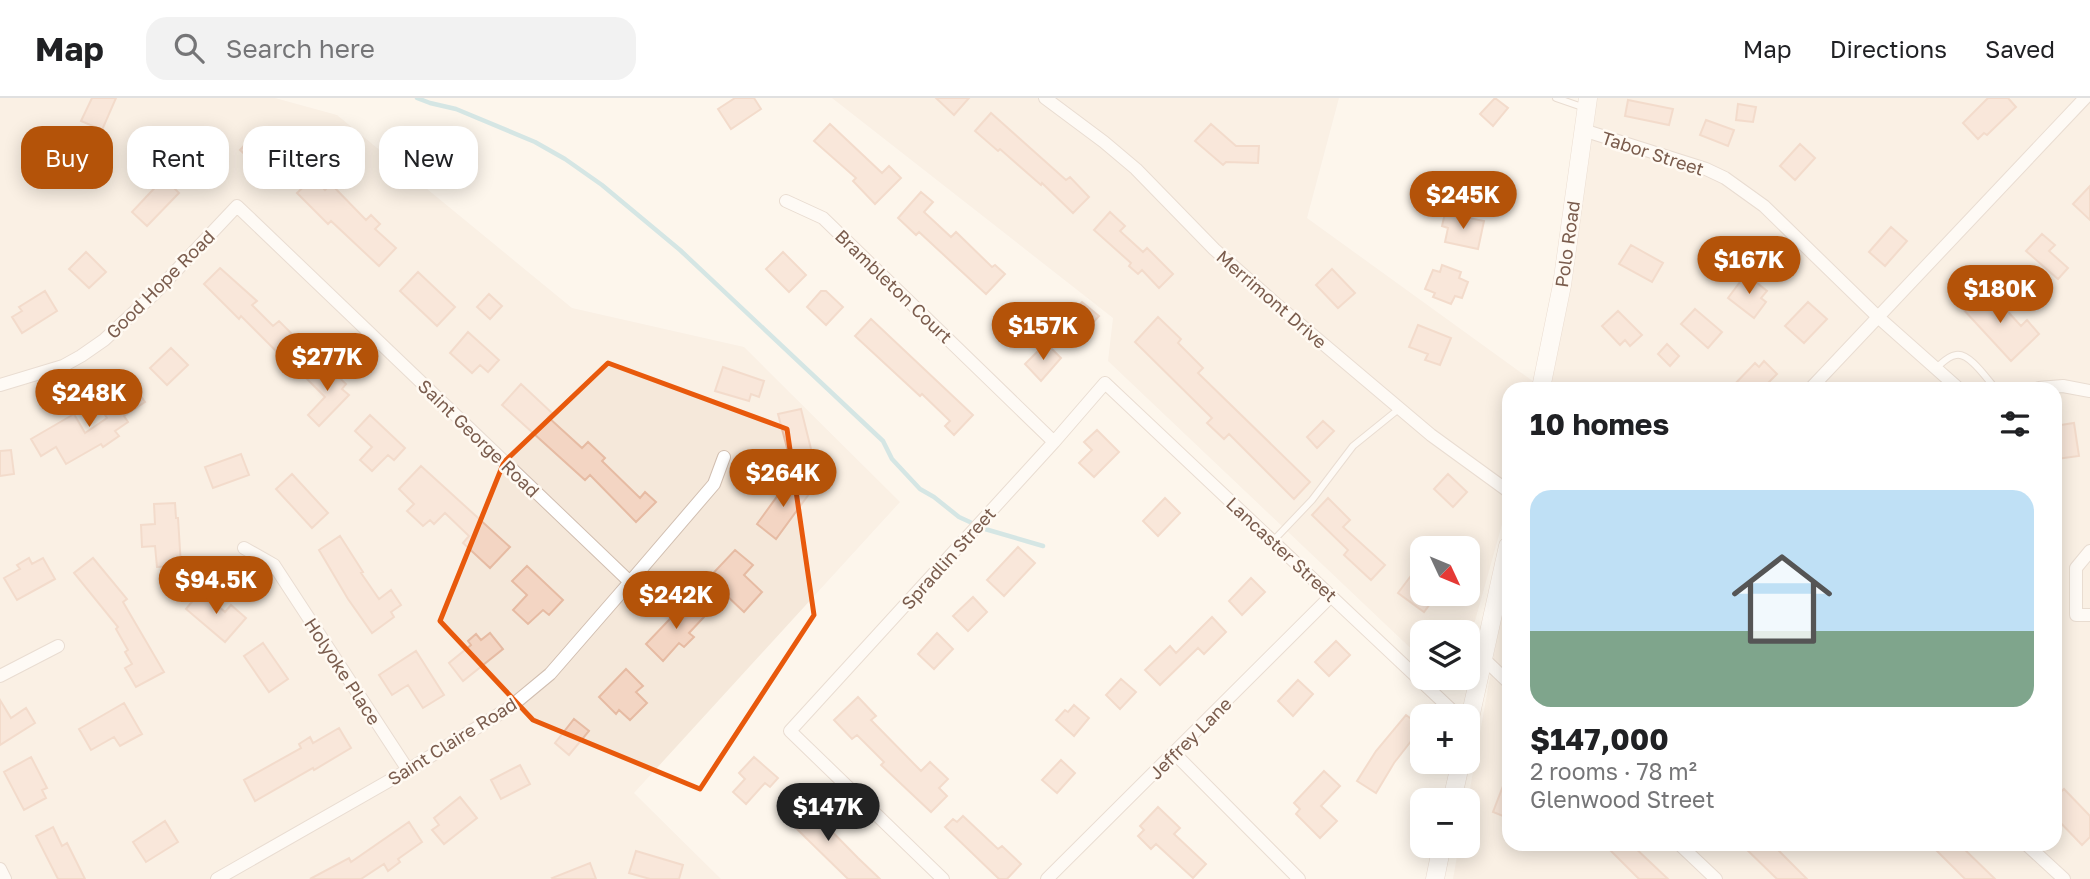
<!DOCTYPE html>
<html lang="en">
<head>
<meta charset="utf-8">
<style>
	body { margin:0; font-family:"Golos Text",sans-serif; background:#f2f2f2; color:#202124; height:100vh; display:flex; flex-direction:column; font-size:26px; white-space:nowrap }
	* { box-sizing:border-box; margin:0 }
	p { font-size:23px; color:#757577 }
	.icon { flex:none; width:38px; height:38px; fill:none; stroke:currentColor; stroke-width:2; stroke-linecap:round; stroke-linejoin:round }
	.map { position:relative; flex:1; overflow:hidden }
	.panel { position:absolute; left:1502px; top:284px; width:560px; height:469px; display:flex; flex-direction:column; background:#fff; border-radius:21px; box-shadow:0 4px 18px #0003 }
	.panel>* { flex:none }
	.top-card { position:absolute; left:21px; top:28px; width:665px; height:63px; display:flex; gap:14px }
	.needle { width:46px; rotate:134deg }
	.fabs { position:absolute; left:1410px; top:438px; display:grid; gap:14px }
	.fabs a { display:grid; place-items:center; width:70px; height:70px; border-radius:14px; background:#fff; box-shadow:0 4px 18px #0003; font-size:35px }
	.price { position:absolute; translate:-50% -60px; padding:0 16px; border-radius:24px; background:#b45309; color:#fff; font-size:23px; line-height:46px; filter:drop-shadow(0 2px 4px #0008) }
	.price::after { content:''; position:absolute; left:50%; top:42px; width:21px; height:16px; margin-left:-10px; background:inherit; clip-path:polygon(0 0,100% 0,50% 100%) }
	.price.current { background:#222; color:#fff }
	ul { padding:0; list-style:none }
	li { display:grid; align-content:center; gap:14px; height:371px; padding:0 28px }
	li+li { border-top:2px solid #e0e0e0 }
	li span { display:grid; place-items:center; height:217px; border-radius:21px; color:#555 }
	li>.icon { margin-inline-start:auto }
	span .icon { width:126px; height:126px; fill:#fffc; stroke-width:1 }
	li b { font-size:30px }
	h2 { display:flex; justify-content:space-between; align-items:center; height:84px; padding:0 28px; font-size:30px }
	.chip { padding:0 24px; border-radius:21px; background:#fff; box-shadow:0 4px 18px #0003; font-size:24px; line-height:63px }
	.chip.current { background:#b45309; color:#fff }
	header { display:flex; align-items:center; gap:42px; box-sizing:border-box; height:98px; padding:0 35px; background:#fff; border-bottom:2px solid #e0e0e0 }
	header strong { font-size:33px }
	nav { display:flex; gap:38px; margin-inline-start:auto; font-size:24px }
	.search { width:490px; height:63px; background:#f2f2f2; display:flex; align-items:center; gap:18px; box-sizing:border-box; padding:0 24px; border-radius:21px; color:#757577; font-size:26px }
	.map>svg:first-child { display:block }
	.residential { fill:#f5e8da; fill-rule:evenodd }
	.lines { fill:none; stroke-linecap:round; stroke-linejoin:round }
	.stream { stroke:#a5d3da; stroke-width:4.5 }
	.building { fill:#f3d5c3; stroke:#e6bba3; stroke-width:2 }
	.lane-casing { stroke:#d1beb0; stroke-width:8 }
	.street-casing { stroke:#d1beb0; stroke-width:14 }
	.secondary-casing { stroke:#d6c0b0; stroke-width:19 }
	.lane { stroke:#fff; stroke-width:6 }
	.street { stroke:#fff; stroke-width:12 }
	.secondary { stroke:#fff; stroke-width:18 }
	.marked { fill:none; stroke:#e8590c; stroke-width:5; stroke-linejoin:round }
	.labels { text-anchor:middle; dominant-baseline:central; stroke-width:5; stroke-linejoin:round; paint-order:stroke }
	.street-label { font-size:18px; fill:#7a5c4d; stroke:#fffaf3 }
</style>
</head>
<body>
<header>
<strong>Map</strong>
<div class="search"><svg class="icon" aria-label="search" viewBox="0 0 24 24"><circle cx="10" cy="10" r="6"/><path d="M15 15l6 6"/></svg>Search here</div>
<nav><a>Map</a><a>Directions</a><a>Saved</a></nav>
</header>
<div class="map">
<svg width="2090" height="781" viewBox="0 0 2090 781">
	<rect width="100%" height="100%" fill="#fdf6ec"/>
	<!-- residential -->
	<path class="residential" d="M0,0H275L337,17L572,210L744,249L900,404L634,695L721,781H0Z
		M832,0H1339L1307,120L1541,289V290H1508V405L1468,548V534H1423V562L1108,263L1113,220ZM1423,450H1468V495H1423Z
		M1596,0H2090V781H1453L1459,747H1468V702L1508,478V746H2054V290H1543Z"/>
	<g class="lines">
		<!-- stream -->
		<path class="stream" d="M417,0L430,5L456,11L535,44L565,61L602,87L680,152L883,343L892,361L920,391L934,399L959,419L985,431L1043,448"/>
	</g>
	<!-- building -->
	<path class="building" d="M92,0H116L102,32L81,23Z
		M735,0H754L761,11L731,31L718,11Z
		M936,0H969L954,17Z
		M1495,0L1508,10L1493,28L1480,16Z
		M1988,0H2008L2016,9L1987,37L1984,35L1978,41L1963,25Z
		M1628,2L1673,11L1669,27L1625,18Z
		M1738,6L1756,9L1753,24L1736,22Z
		M991,15L1066,82L1070,79L1089,99L1073,115L1042,85L1041,87L1000,51L998,53L975,33Z
		M1706,22L1734,32L1728,48L1700,37Z
		M830,26L882,75L889,68L901,80L875,106L853,83L856,80L814,43Z
		M1211,26L1236,48H1259L1258,65L1226,64L1223,67L1195,43Z
		M256,35L283,59L267,77L240,52Z
		M1800,46L1815,60L1795,82L1780,68Z
		M164,80L179,95L147,128L132,114Z
		M313,80L325,92L331,86L366,122L371,117L380,126L375,131L396,150L379,168L331,123L328,126L297,95Z
		M2090,88V122L2073,106Z
		M921,94L933,104L924,114L951,139L956,134L992,169L995,167L1005,176L986,196L919,134L916,137L898,120Z
		M1110,114L1125,128L1120,133L1143,154L1147,150L1173,176L1159,190L1142,172L1138,176L1129,168L1131,165L1094,132Z
		M1445,115L1484,123L1478,151L1445,144L1448,130L1442,128Z
		M1891,129L1907,143L1885,168L1869,154Z
		M2042,136L2055,147L2049,153L2068,170L2058,181L2026,153Z
		M1631,147L1663,165L1652,184L1619,166Z
		M86,154L106,174L89,190L69,171Z
		M783,154L806,177L789,194L766,171Z
		M1442,167L1461,174L1459,180L1468,184L1462,200L1455,198L1451,206L1433,199L1435,195L1425,191L1433,172L1440,174Z
		M220,170L257,203L252,207L273,228L279,223L299,243L283,260L241,218L239,221L204,186Z
		M1332,171L1355,195L1338,210L1316,187Z
		M418,174L455,209L437,228L400,193Z
		M1746,176L1767,193L1761,200L1766,204L1754,220L1728,200Z
		M1986,190L2021,228L2027,222L2039,236L2011,263L1963,211Z
		M45,193L57,213L22,235L12,219L22,213L19,209Z
		M821,193H826L843,209L826,227L807,209Z
		M489,196L502,208L490,221L477,209Z
		M1082,204L1099,218L1077,242L1056,223L1066,211L1071,216Z
		M1808,204L1827,221L1804,245L1785,228Z
		M1695,211L1722,234L1708,250L1681,226Z
		M1618,213L1642,237L1630,248L1625,242L1620,247L1602,228Z
		M1158,219L1181,241L1178,245L1203,270L1198,275L1310,384L1294,401L1229,336L1224,341L1207,325L1212,320L1135,244Z
		M871,221L973,317L954,337L945,328L950,323L922,296L920,298L855,238Z
		M1418,227L1451,240L1440,267L1425,262L1428,256L1409,249Z
		M468,234L499,262L488,274L480,267L472,275L450,255Z
		M1046,245L1061,260L1041,283L1025,266Z
		M1667,246L1679,258L1670,268L1658,256Z
		M171,250L188,267L167,287L150,270Z
		M1764,263L1777,276L1763,290H1731L1755,265L1759,269Z
		M323,264L346,286L342,291L349,297L319,328L308,317L325,299L307,281Z
		M723,269L764,283L759,299L751,296L749,303L715,293Z
		M521,286L552,315L548,319L582,350L588,344L605,360L602,363L640,400L645,394L656,404L636,424L590,377L585,382L502,307Z
		M133,287L145,304L124,318L128,324L115,333L119,338L103,349L101,346L66,366L56,349L41,358L31,341L74,316L85,335L107,320L100,309Z
		M801,311L813,359L791,365L778,316Z
		M370,317L405,350L394,362L388,357L372,373L360,362L372,349L355,333Z
		M1323,323L1334,333L1317,350L1307,339Z
		M2074,325L2079,358L2056,361L2054,328Z
		M1097,332L1119,354L1094,379L1079,365L1092,352L1084,344Z
		M11,352L14,376L0,378V353Z
		M241,356L249,377L213,390L205,369Z
		M421,368L510,449L490,470L463,445L469,438L445,415L434,426L430,422L423,428L407,413L414,406L399,391Z
		M292,376L328,415L312,430L276,391Z
		M1448,376L1467,394L1453,409L1434,391Z
		M789,382L809,396L776,441L757,426Z
		M1165,400L1180,415L1158,438L1143,423Z
		M1328,400L1350,422L1343,429L1385,467L1371,482L1344,457L1348,452L1312,417Z
		M175,405L176,420H178L181,468L157,469L155,448L142,449L141,427L155,426L154,406Z
		M340,438L363,474L361,475L379,501L391,492L401,507L391,514L394,519L372,535L348,501L319,452Z
		M1018,449L1035,465L1004,498L987,482Z
		M735,452L753,467L744,477L762,494L744,514L726,497L721,503L703,486Z
		M29,460L32,466L43,460L55,481L17,502L4,480L20,471L17,467Z
		M93,460L127,501L123,504L164,574L136,589L125,570L132,566L125,554L128,552L116,531L118,529L74,475Z
		M527,468L563,502L549,517L543,512L528,526L513,512L527,497L512,483Z
		M1410,479L1423,488V495H1438L1424,514L1398,495Z
		M1251,480L1265,494L1242,517L1229,503Z
		M201,493L225,514L231,507L246,520L225,544L186,511Z
		M973,499L987,514L968,533L953,518Z
		M687,503L704,519L689,535L694,539L684,549L679,545L663,563L646,546Z
		M1212,519L1226,534L1204,556L1198,550L1160,587L1145,572L1170,548L1176,555Z
		M490,535L503,551L463,583L449,565L471,547L468,543L476,536L481,542Z
		M937,535L953,551L934,571L918,556Z
		M1336,543L1350,557L1329,578L1315,564Z
		M263,545L288,581L269,594L244,558Z
		M416,553L444,597L423,610L408,587L392,597L379,577Z
		M626,571L643,588L636,594L647,605L630,622L619,612L616,616L599,599Z
		M1121,581L1136,594L1120,611L1106,597Z
		M1298,582L1313,596L1293,618L1278,603Z
		M858,599L876,618L871,622L921,673L930,664L948,681L939,690L947,698L931,714L881,667L884,664L857,637L852,641L834,622Z
		M0,602L11,620L26,610L35,625L0,647Z
		M124,605L142,636L120,648L114,639L91,652L79,631Z
		M1074,607L1089,620L1074,638L1056,622L1065,612L1068,614Z
		M1406,617L1422,629L1394,665L1376,695L1357,683L1376,653Z
		M574,621L589,633L569,657L555,645Z
		M339,630L351,650L314,672L313,670L255,703L244,682L301,650L299,646L310,639L313,645Z
		M31,659L47,690L42,692L46,700L24,712L4,674Z
		M754,659L778,680L770,689L765,685L746,706L733,694L745,681L739,675Z
		M1061,662L1075,675L1057,695L1042,682Z
		M520,667L530,686L501,701L491,682Z
		M1324,673L1340,688L1321,708L1337,723L1320,740L1296,716L1300,711L1294,705Z
		M1508,675V720L1493,714Z
		M2064,691L2090,718V739L2082,747L2054,718V700Z
		M460,699L477,720L444,746L432,732L439,727L434,720Z
		M801,702L858,760L880,781H848L805,739L785,719Z
		M1158,709L1180,730L1174,736L1206,766L1193,780L1156,746L1151,751L1138,738L1144,732L1140,728Z
		M963,718L998,751L1002,748L1021,766L1007,781H999L945,729L953,721L957,724Z
		M165,723L178,744L146,764L133,744Z
		M409,724L422,744L398,761L400,764L388,773L384,766L361,781H310L349,760L351,764Z
		M53,729L62,748L67,745L85,781H58L36,738Z
		M1604,746H1631L1668,781H1639Z
		M1741,746H1772L1807,781H1777Z
		M1930,746H1959L1995,781H1965Z
		M636,753L683,767L679,781H650L629,775Z
		M590,765L596,781H553L552,780Z"/>
	<g class="lines">
		<!-- lane casing -->
		<g class="lane-casing">
			<path id="lane" d="M1556,0L1585,10
				M1936,270C1942,265 1948,258 1956,257C1969,254 1987,281 1995,290
				M1273,443L1312,402L1353,348L1400,310"/>
		</g>
		<!-- street casing -->
		<g class="street-casing">
			<path id="street" d="M1045,0L1104,44L1136,71L1214,151L1276,206L1431,337L1508,393
				M1583,32L1706,71L1725,80L1764,108L1878,219L1958,290
				M786,103L823,120L1054,344
				M0,287L63,268L81,258L104,242L155,195L237,108L630,484
				M1811,290L2085,0
				M2039,290L2063,288L2090,293
				M244,450L274,467L408,672
				M2090,453L2076,470V517H2090
				M1484,561L1508,584
				M0,578L58,548
				M1174,655L1299,781
				M1679,746L1716,781
				M2026,746L2064,781
				M0,771L5,781
				M217,781L408,672L509,610L550,576L630,484L714,386L724,359
				M943,781L790,633L1054,344L1105,285L1458,618
				M1047,781L1331,498"/>
		</g>
		<!-- secondary casing -->
		<g class="secondary-casing">
			<path id="secondary" d="M1541,290L1562,187L1588,0
				M1468,629L1508,448
				M1452,702L1461,663
				M1435,781L1442,747"/>
		</g>
		<!-- lane -->
		<use href="#lane" class="lane"/>
		<!-- street -->
		<use href="#street" class="street"/>
		<!-- secondary -->
		<use href="#secondary" class="secondary"/>
	</g>
	<!-- marked area -->
	<path d="M0 0H2090V781H0ZM608,265L787,331L814,517L700,691L533,622L440,523L504,364Z" fill="#fdf6ec" fill-opacity=".55" fill-rule="evenodd"/>
	<path class="marked" d="M608,265L787,331L814,517L700,691L533,622L440,523L504,364Z"/>
	<g class="labels">
		<!-- street labels -->
		<g class="street-label">
			<text transform="translate(1653 55) rotate(18)">Tabor Street</text>
			<text transform="translate(1567 146) rotate(-82)">Polo Road</text>
			<text transform="translate(160 186) rotate(-45)">Good Hope Road</text>
			<text transform="translate(894 188) rotate(44)">Brambleton Court</text>
			<text transform="translate(1272 201) rotate(41)">Merrimont Drive</text>
			<text transform="translate(479 340) rotate(44)">Saint George Road</text>
			<text transform="translate(1282 451) rotate(43)">Lancaster Street</text>
			<text transform="translate(948 460) rotate(-48)">Spradlin Street</text>
			<text transform="translate(343 573) rotate(57)">Holyoke Place</text>
			<text transform="translate(1190 640) rotate(-45)">Jeffrey Lane</text>
			<text transform="translate(452 643) rotate(-32)">Saint Claire Road</text>
		</g>
	</g>
</svg>
<div class="fabs">
<a><svg class="needle" viewBox="-14 -14 28 28"><path d="M0-13l5 13h-10z" fill="#e53935"/><path d="M0 13l5-13h-10z" fill="#757577"/></svg></a>
<a><svg class="icon" aria-label="layers" viewBox="0 0 24 24"><path d="M12 4l9 5-9 5-9-5zM3 14l9 5 9-5"/></svg></a>
<a>+</a>
<a>−</a>
</div>
<b class="price" style="left:1463px;top:133px">$245K</b>
<b class="price" style="left:1749px;top:198px">$167K</b>
<b class="price" style="left:2000px;top:227px">$180K</b>
<b class="price" style="left:1043px;top:264px">$157K</b>
<b class="price" style="left:327px;top:295px">$277K</b>
<b class="price" style="left:89px;top:331px">$248K</b>
<b class="price" style="left:783px;top:411px">$264K</b>
<b class="price" style="left:216px;top:518px">$94.5K</b>
<b class="price" style="left:676px;top:533px">$242K</b>
<b class="price current" style="left:828px;top:745px">$147K</b>
<div class="top-card">
<a class="chip current">Buy</a>
<a class="chip">Rent</a>
<a class="chip">Filters</a>
<a class="chip">New</a>
</div>
<section class="panel">
<h2>10 homes<svg class="icon" aria-label="filters" viewBox="0 0 24 24"><path d="M4 7h16M4 17h16"/><circle cx="9" cy="7" r="2"/><circle cx="15" cy="17" r="2"/></svg></h2>
<ul>
<li><span style="background:linear-gradient(#bfe0f5 65%,#7fa58c 0)"><svg class="icon" aria-label="home" viewBox="0 0 24 24"><path d="M3 11l9-7 9 7M6 9v11h12V9"/></svg></span><div><b>$147,000</b><p>2 rooms · 78 m²</p><p>Glenwood Street</p></div></li>
</ul>
</section>
</div>
</body>
</html>
